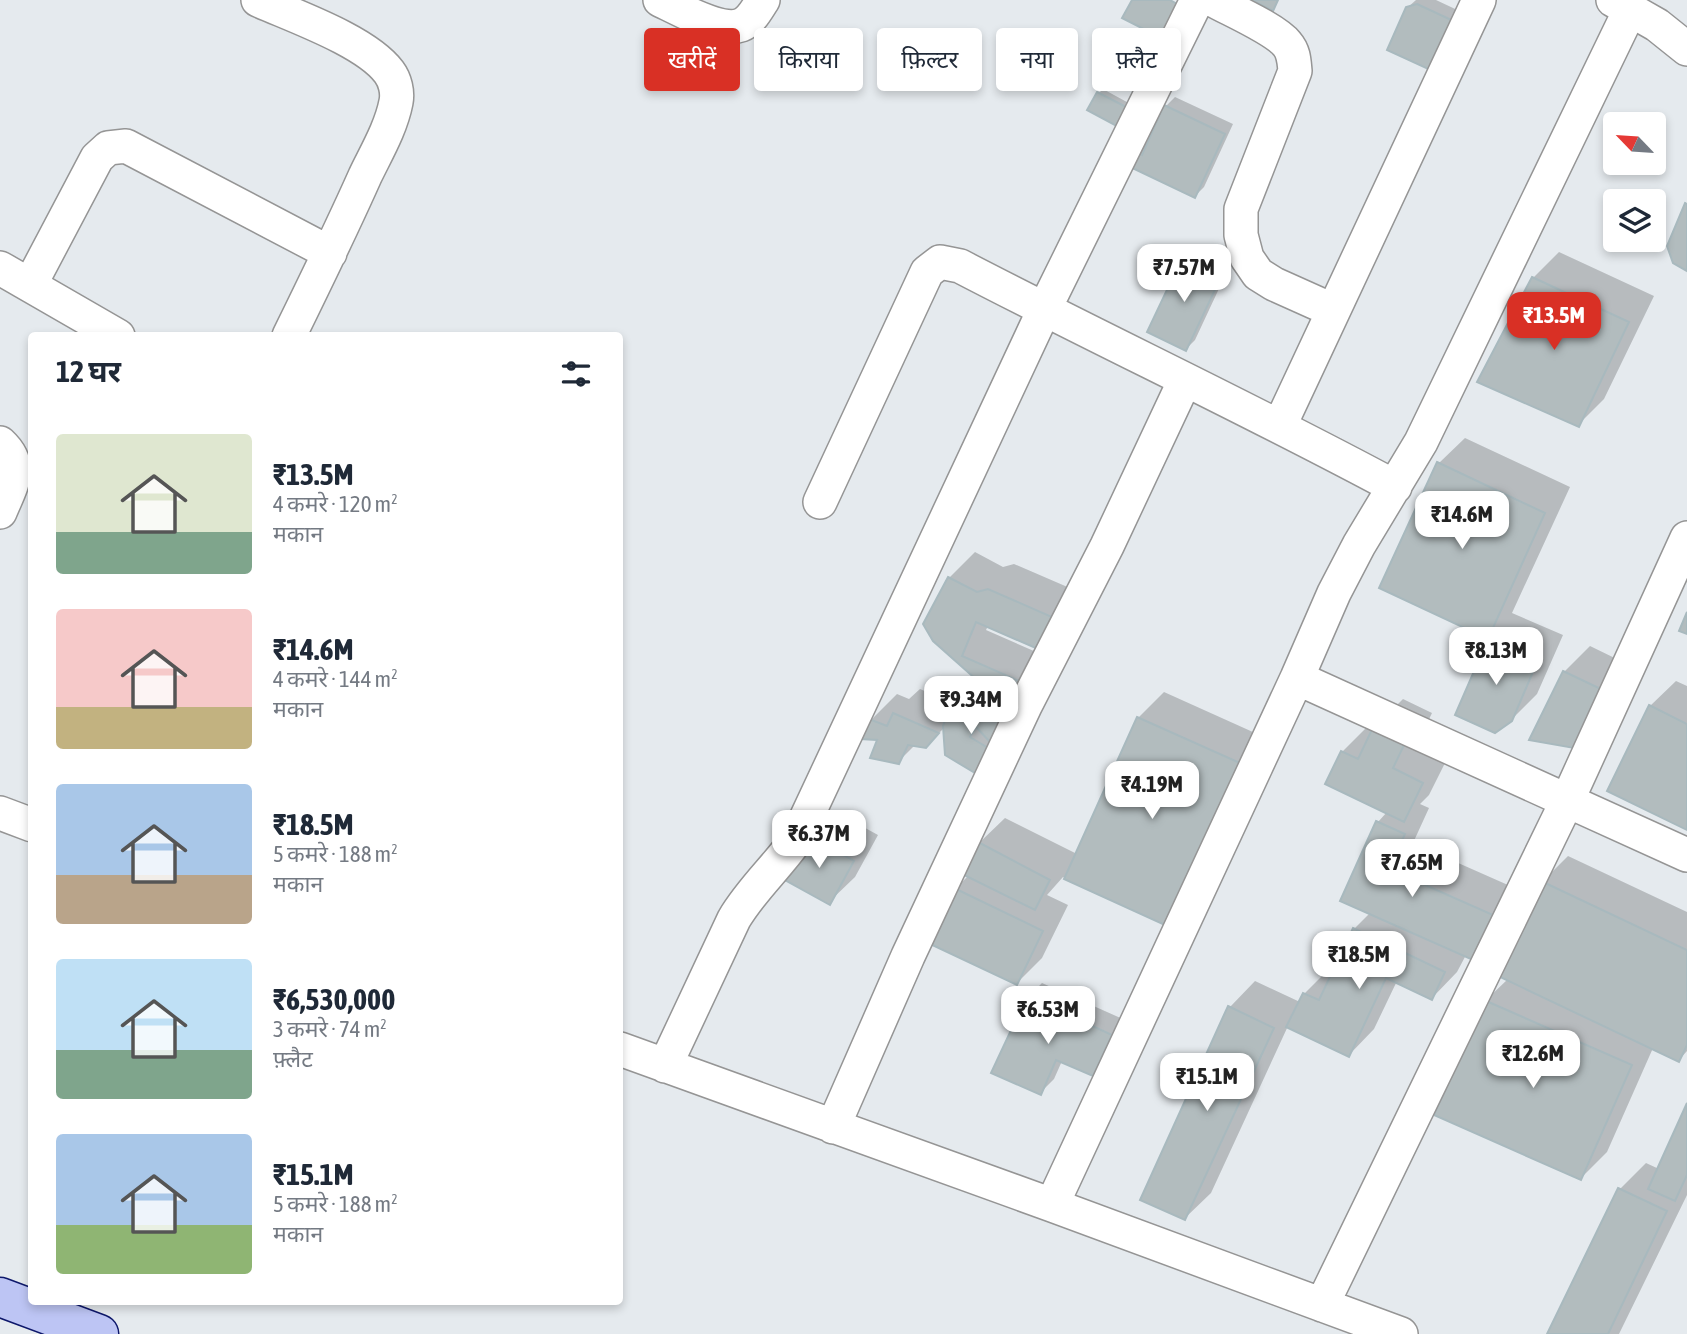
<!DOCTYPE html>
<html lang="hi">
<head>
<meta charset="utf-8">
<style>
	body { margin:0; font-family:"Asap Condensed","Noto Sans Devanagari",sans-serif; background:#f6f6f7; color:#1f2937; height:100vh; display:flex; flex-direction:column; font-size:26px; white-space:nowrap }
	* { box-sizing:border-box; margin:0 }
	p { font-size:23px; color:#747a83 }
	.icon { flex:none; width:38px; height:38px; fill:none; stroke:currentColor; stroke-width:2; stroke-linecap:round; stroke-linejoin:round }
	.map { position:relative; flex:1; overflow:hidden }
	.side { position:absolute; left:28px; top:332px; width:595px; height:973px; display:flex; flex-direction:column; background:#fff; border-radius:7px; box-shadow:0 4px 10px #0003 }
	.side>* { flex:none }
	.banner { position:absolute; left:644px; top:28px; width:665px; height:63px; display:flex; gap:14px }
	.needle { width:46px; rotate:295deg }
	.tools { position:absolute; left:1603px; top:112px; display:grid; gap:14px }
	.tools a { display:grid; place-items:center; width:63px; height:63px; border-radius:7px; background:#fff; box-shadow:0 4px 10px #0003; font-size:35px }
	.price { position:absolute; translate:-50% -60px; padding:0 16px; border-radius:14px; background:#fff; color:#222; font-size:23px; line-height:46px; filter:drop-shadow(0 2px 4px #0008) }
	.price::after { content:''; position:absolute; left:50%; top:42px; width:21px; height:16px; margin-left:-10px; background:inherit; clip-path:polygon(0 0,100% 0,50% 100%) }
	.price.selected { background:#d93025; color:#fff }
	ul { padding:0; list-style:none }
	li { display:flex; align-items:center; gap:21px; height:175px; padding:0 28px }
	li span { display:grid; place-items:center; flex:none; width:196px; height:140px; border-radius:7px; color:#555 }
	li>.icon { margin-inline-start:auto }
	span .icon { width:84px; height:84px; fill:#fffc; stroke-width:1 }
	li b { font-size:30px }
	h2 { display:flex; justify-content:space-between; align-items:center; height:84px; padding:0 28px; font-size:30px }
	.pill { padding:0 24px; border-radius:7px; background:#fff; box-shadow:0 4px 10px #0003; font-size:24px; line-height:63px }
	.pill.selected { background:#d93025; color:#fff }
	.map>svg:first-child { display:block }
	.shadow { fill:#0003 }
	.building { fill:#b2bcbe; stroke:#a8b9be; stroke-width:2 }
	.lines { fill:none; stroke-linecap:round; stroke-linejoin:round }
	.street-casing { stroke:#959595; stroke-width:36 }
	.secondary-casing { stroke:#0e186b; stroke-width:41 }
	.street { stroke:#fff; stroke-width:33 }
	.secondary { stroke:#bdc5f4; stroke-width:38 }
</style>
</head>
<body>
<div class="map">
<svg width="1687" height="1334" viewBox="0 0 1687 1334">
	<rect width="100%" height="100%" fill="#e5eaee"/>
	<!-- shadow -->
	<path class="shadow" d="M1416,0H1436L1468,15L1389,49L1407,8Z
		M1103,89L1136,107L1127,124L1099,93Z
		M1175,97L1233,124L1204,187L1195,196L1126,164L1143,142L1148,145L1166,106Z
		M1193,248L1230,265L1195,340L1186,349L1184,257Z
		M1559,252L1654,296L1604,399L1578,425L1533,278Z
		M1465,438L1570,487L1512,613L1563,635L1537,694L1511,720L1457,714L1490,638L1381,587L1439,463Z
		M975,552L1003,567L1014,564L1086,595L1072,625L988,626L986,630L1050,658L984,777L945,727L926,746L915,745L898,762L871,720L897,694L909,699L920,689L953,703L977,678L934,640L949,578Z
		M1590,646L1627,664L1600,721L1564,672Z
		M1676,681L1687,686V828L1650,706Z
		M1164,692L1264,737L1166,923L1063,877L1047,895L1068,905L1042,958L1017,983L955,889L969,875L979,843L1005,818L1077,854L1138,718Z
		M1403,699L1432,713L1418,742L1448,757L1429,795L1420,804L1429,808L1413,843L1517,889L1466,955L1457,972L1432,998L1397,981L1374,1029L1349,1055L1288,1026L1211,1193L1185,1218L1230,1007L1255,981L1300,1002L1304,994L1330,968L1335,970L1354,929L1371,912L1378,822L1387,812L1342,752L1368,726L1377,725Z
		M836,812L878,835L855,877L829,902L811,837Z
		M1568,856L1687,912V1051L1679,1060L1653,1048L1607,1152L1581,1178L1485,1001L1508,979L1542,882Z
		M1042,983L1125,1020L1107,1060L1093,1074L1062,1061L1054,1079L1040,1093L1028,997Z
		M1687,1108V1195L1619,1334H1549L1620,1189L1646,1163L1659,1169Z"/>
	<!-- building -->
	<path class="building" d="M1132,0H1170L1184,8L1167,41L1122,18Z
		M1252,0H1278L1273,11Z
		M1417,4L1460,24L1437,73L1387,50L1406,7Z
		M1097,92L1134,111L1124,130L1087,110Z
		M1164,105L1225,134L1195,198L1124,164L1132,151L1142,155Z
		M1685,203L1687,204V271L1673,263L1667,246Z
		M1183,256L1222,275L1186,351L1147,332Z
		M1532,277L1629,322L1579,427L1477,382Z
		M1437,462L1545,513L1488,639L1379,588Z
		M948,577L977,592L988,589L1061,621L1047,653L976,622L962,656L1026,684L1013,712L933,641L923,624Z
		M1687,612V634L1679,631Z
		M1488,639L1538,660L1512,721L1495,733L1455,715Z
		M1563,671L1603,690L1574,748L1529,740Z
		M952,700L1012,722L991,743L976,727L970,737L993,751L985,779L945,755L943,726Z
		M1649,705L1687,724V830L1607,791Z
		M893,713L939,733L926,748L908,745L899,764L870,758L877,740L861,739L869,719L887,726Z
		M1137,717L1240,763L1167,926L1064,879Z
		M1375,723L1407,739L1393,768L1423,783L1404,822L1325,784L1341,751L1358,759Z
		M1376,821L1405,834L1389,869L1493,915L1473,960L1340,901Z
		M809,836L854,861L830,905L785,880Z
		M978,842L1050,880L1035,910L962,874Z
		M1541,881L1687,950V1045L1679,1062L1496,975Z
		M954,888L1043,931L1017,985L928,943Z
		M1353,928L1445,972L1432,1000L1386,978L1349,1057L1286,1027L1303,993L1319,1000Z
		M1027,996L1112,1035L1093,1076L1056,1060L1041,1095L991,1073Z
		M1484,1000L1632,1065L1581,1180L1434,1115Z
		M1228,1006L1274,1028L1185,1220L1140,1200Z
		M1687,1103V1175L1675,1201L1648,1189Z
		M1618,1188L1667,1211L1608,1334H1547Z"/>
	<g class="lines">
		<!-- street casing -->
		<g class="street-casing">
			<path id="street" d="M258,0C294,16 366,41 389,72C395,80 398,92 396,102C391,128 376,153 365,176C341,230 315,283 289,336
				M660,0C680,9 720,33 741,25C751,21 757,9 763,0
				M1213,0C1231,10 1275,29 1287,44C1294,52 1294,61 1295,71L1241,209V235L1247,258L1258,274L1274,284L1332,310
				M1613,0L1657,25L1687,49
				M0,268L118,336
				M30,285L97,158L108,148L126,146L330,253
				M1280,425L1479,0
				M0,443C25,466 11,485 0,512
				M820,502L927,272L940,262L960,266C1104,341 1252,410 1395,487
				M1297,678L1687,855
				M0,813L32,825
				M620,1049L1052,1205L1401,1334
				M665,1066L734,919C751,890 776,868 796,840L1044,310L1197,0
				M833,1127L908,956L1025,706L1107,546L1185,380
				M1052,1205L1297,678L1334,593L1359,545L1421,442L1630,10
				M1322,1305L1568,799L1687,538"/>
		</g>
		<!-- secondary casing -->
		<g class="secondary-casing">
			<path id="secondary" d="M0,1297L99,1334"/>
		</g>
		<!-- street -->
		<use href="#street" class="street"/>
		<!-- secondary -->
		<use href="#secondary" class="secondary"/>
	</g>
</svg>
<div class="tools">
<a><svg class="needle" viewBox="-14 -14 28 28"><path d="M0-13l5 13h-10z" fill="#e53935"/><path d="M0 13l5-13h-10z" fill="#747a83"/></svg></a>
<a><svg class="icon" aria-label="layers" viewBox="0 0 24 24"><path d="M12 4l9 5-9 5-9-5zM3 14l9 5 9-5"/></svg></a>
</div>
<b class="price" style="left:1184px;top:304px">₹7.57M</b>
<b class="price selected" style="left:1554px;top:352px">₹13.5M</b>
<b class="price" style="left:1462px;top:551px">₹14.6M</b>
<b class="price" style="left:1496px;top:687px">₹8.13M</b>
<b class="price" style="left:971px;top:736px">₹9.34M</b>
<b class="price" style="left:1152px;top:821px">₹4.19M</b>
<b class="price" style="left:819px;top:870px">₹6.37M</b>
<b class="price" style="left:1412px;top:899px">₹7.65M</b>
<b class="price" style="left:1359px;top:991px">₹18.5M</b>
<b class="price" style="left:1048px;top:1046px">₹6.53M</b>
<b class="price" style="left:1533px;top:1090px">₹12.6M</b>
<b class="price" style="left:1207px;top:1113px">₹15.1M</b>
<div class="banner">
<a class="pill selected">खरीदें</a>
<a class="pill">किराया</a>
<a class="pill">फ़िल्टर</a>
<a class="pill">नया</a>
<a class="pill">फ़्लैट</a>
</div>
<section class="side">
<h2>12 घर<svg class="icon" aria-label="filters" viewBox="0 0 24 24"><path d="M4 7h16M4 17h16"/><circle cx="9" cy="7" r="2"/><circle cx="15" cy="17" r="2"/></svg></h2>
<ul>
<li><span style="background:linear-gradient(#dfe7d0 70%,#7fa58c 0)"><svg class="icon" aria-label="home" viewBox="0 0 24 24"><path d="M3 11l9-7 9 7M6 9v11h12V9"/></svg></span><div><b>₹13.5M</b><p>4 कमरे · 120 m²</p><p>मकान</p></div></li>
<li><span style="background:linear-gradient(#f6c9c9 70%,#c2b280 0)"><svg class="icon" aria-label="home" viewBox="0 0 24 24"><path d="M3 11l9-7 9 7M6 9v11h12V9"/></svg></span><div><b>₹14.6M</b><p>4 कमरे · 144 m²</p><p>मकान</p></div></li>
<li><span style="background:linear-gradient(#a9c7e8 65%,#b9a48a 0)"><svg class="icon" aria-label="home" viewBox="0 0 24 24"><path d="M3 11l9-7 9 7M6 9v11h12V9"/></svg></span><div><b>₹18.5M</b><p>5 कमरे · 188 m²</p><p>मकान</p></div></li>
<li><span style="background:linear-gradient(#bfe0f5 65%,#7fa58c 0)"><svg class="icon" aria-label="home" viewBox="0 0 24 24"><path d="M3 11l9-7 9 7M6 9v11h12V9"/></svg></span><div><b>₹6,530,000</b><p>3 कमरे · 74 m²</p><p>फ़्लैट</p></div></li>
<li><span style="background:linear-gradient(#a9c7e8 65%,#8fb573 0)"><svg class="icon" aria-label="home" viewBox="0 0 24 24"><path d="M3 11l9-7 9 7M6 9v11h12V9"/></svg></span><div><b>₹15.1M</b><p>5 कमरे · 188 m²</p><p>मकान</p></div></li>
</ul>
</section>
</div>
</body>
</html>
